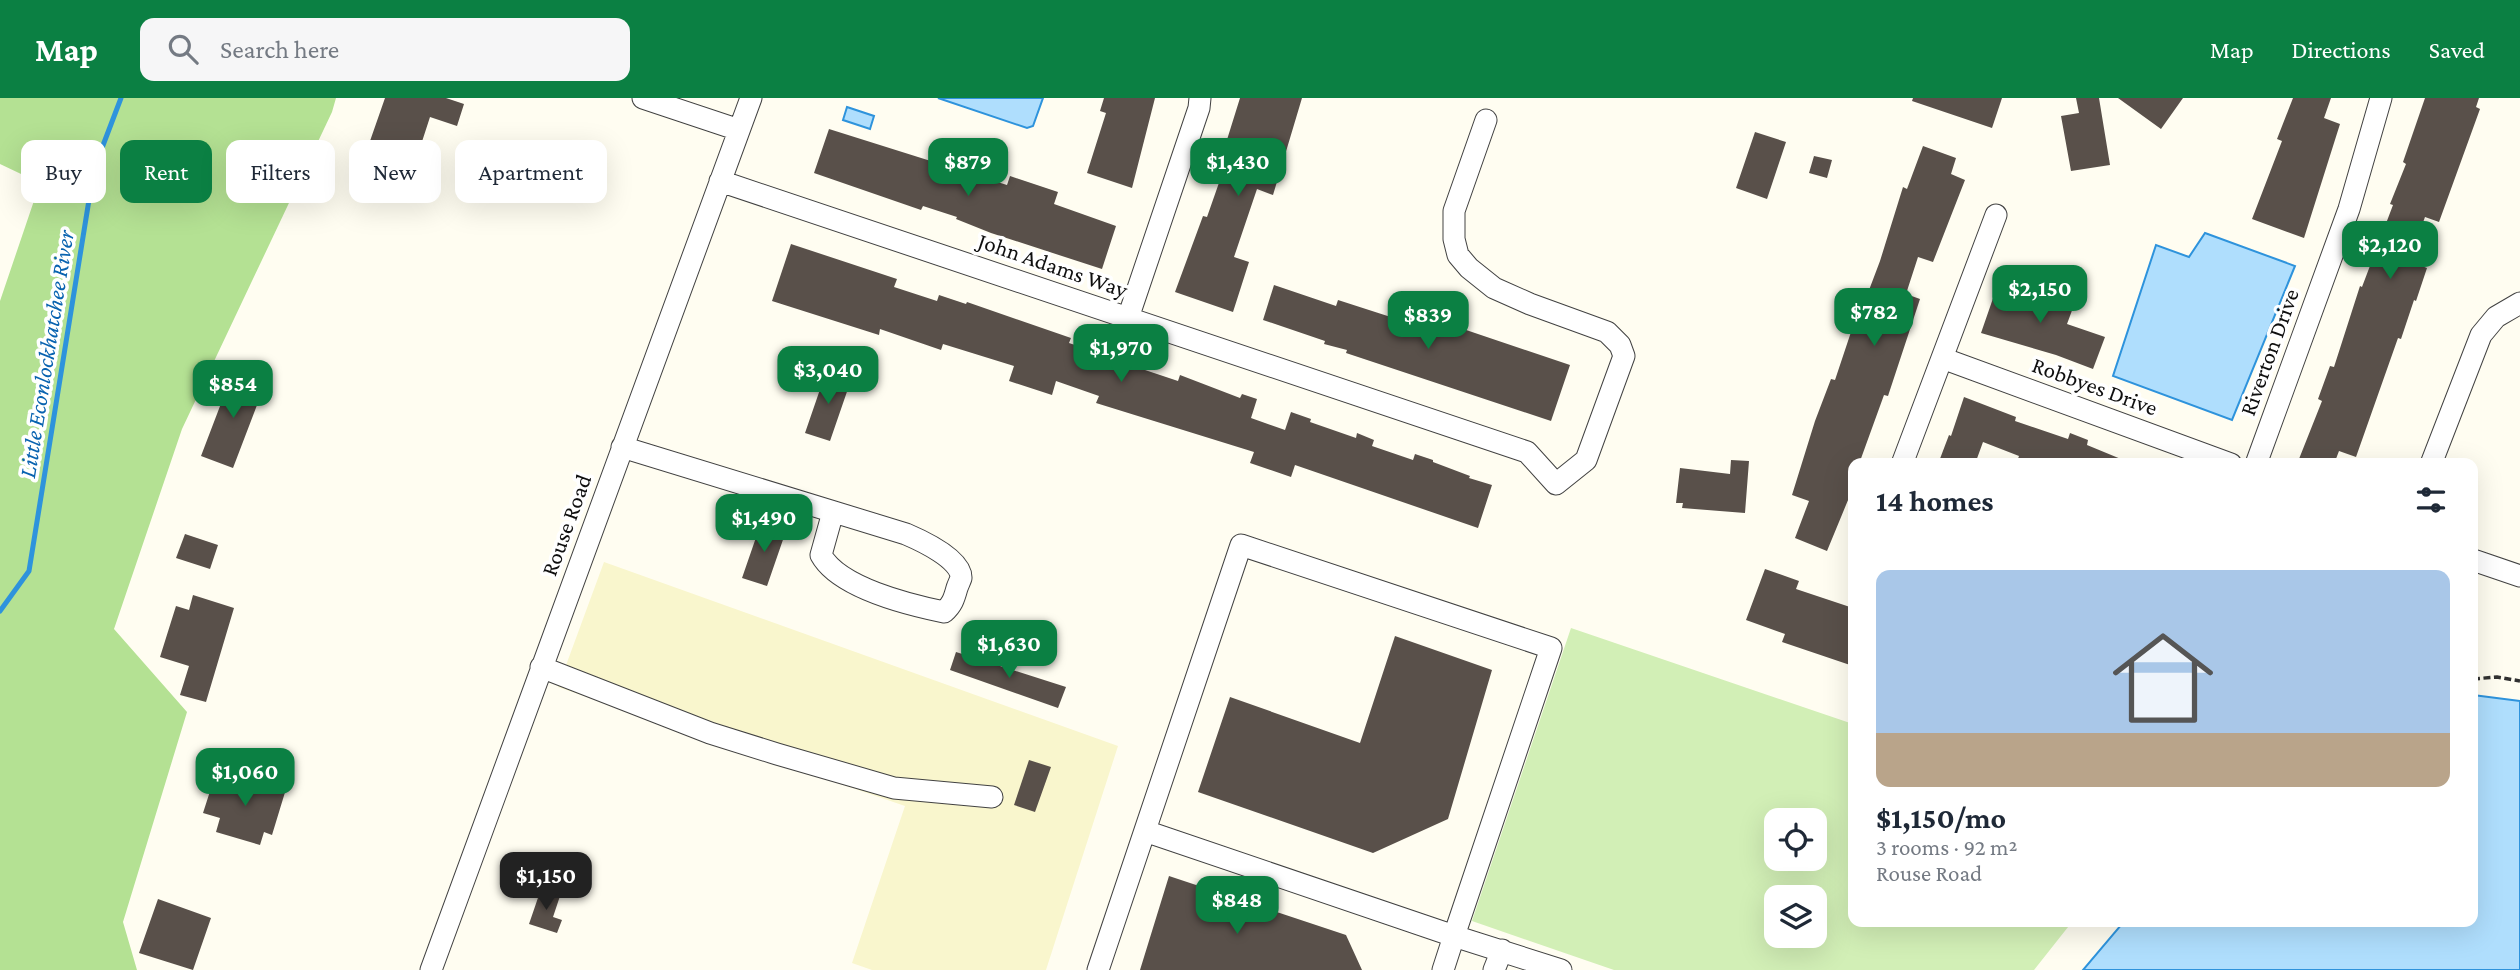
<!DOCTYPE html>
<html lang="en">
<head>
<meta charset="utf-8">
<style>
	body { margin:0; font-family:"Crimson Pro",serif; background:#f6f6f7; color:#1f2937; height:100vh; display:flex; flex-direction:column; font-size:26px; white-space:nowrap }
	* { box-sizing:border-box; margin:0 }
	p { font-size:23px; color:#747a83 }
	.icon { flex:none; width:38px; height:38px; fill:none; stroke:currentColor; stroke-width:2; stroke-linecap:round; stroke-linejoin:round }
	.map { position:relative; flex:1; overflow:hidden }
	.side { position:absolute; left:1848px; top:360px; width:630px; height:469px; display:flex; flex-direction:column; background:#fff; border-radius:14px; box-shadow:0 7px 28px #0002 }
	.side>* { flex:none }
	.banner { position:absolute; left:21px; top:42px; width:665px; height:63px; display:flex; gap:14px }
	.buttons { position:absolute; left:1764px; top:710px; display:grid; gap:14px }
	.buttons a { display:grid; place-items:center; width:63px; height:63px; border-radius:14px; background:#fff; box-shadow:0 7px 28px #0002; font-size:35px }
	.price { position:absolute; translate:-50% -60px; padding:0 16px; border-radius:14px; background:#0b8043; color:#fff; font-size:23px; line-height:46px; filter:drop-shadow(0 2px 4px #0008) }
	.price::after { content:''; position:absolute; left:50%; top:42px; width:21px; height:16px; margin-left:-10px; background:inherit; clip-path:polygon(0 0,100% 0,50% 100%) }
	.price.current { background:#222; color:#fff }
	ul { padding:0; list-style:none }
	li { display:grid; align-content:center; gap:14px; height:371px; padding:0 28px }
	li span { display:grid; place-items:center; height:217px; border-radius:14px; color:#555 }
	li>.icon { margin-inline-start:auto }
	span .icon { width:126px; height:126px; fill:#fffc; stroke-width:1 }
	li b { font-size:30px }
	h2 { display:flex; justify-content:space-between; align-items:center; height:84px; padding:0 28px; font-size:30px }
	.chip { padding:0 24px; border-radius:14px; background:#fff; box-shadow:0 7px 28px #0002; font-size:24px; line-height:63px }
	.chip.current { background:#0b8043; color:#fff }
	header { display:flex; align-items:center; gap:42px; box-sizing:border-box; height:98px; padding:0 35px; background:#0b8043; color:#fff }
	header strong { font-size:33px }
	nav { display:flex; gap:38px; margin-inline-start:auto; font-size:24px }
	.search { width:490px; height:63px; background:#f6f6f7; display:flex; align-items:center; gap:18px; box-sizing:border-box; padding:0 24px; border-radius:14px; color:#747a83; font-size:26px }
	.map>svg:first-child { display:block }
	.farmland { fill:#f9f6cd }
	.green { fill:#d2efb6; fill-rule:evenodd }
	.forest { fill:#b4e193 }
	.water { fill:#afdefd; stroke:#2e93dc; stroke-width:2 }
	.lines { fill:none; stroke-linecap:round; stroke-linejoin:round }
	.stream { stroke:#2e93dc; stroke-width:5 }
	.building { fill:#59504a }
	.minor-casing { stroke:#424242; stroke-width:23 }
	.path { stroke:#313131; stroke-width:3.5; stroke-dasharray:7 3.5; stroke-linecap:butt }
	.minor { stroke:#fff; stroke-width:21 }
	.labels { text-anchor:middle; dominant-baseline:central; stroke-width:7; stroke-linejoin:round; paint-order:stroke }
	.street-label { font-size:23px; fill:#0f0f0f; stroke:#fff }
	.water-label { font-size:24px; font-style:italic; fill:#0963b0; stroke:#fff }
</style>
</head>
<body>
<header>
<strong>Map</strong>
<div class="search"><svg class="icon" aria-label="search" viewBox="0 0 24 24"><circle cx="10" cy="10" r="6"/><path d="M15 15l6 6"/></svg>Search here</div>
<nav><a>Map</a><a>Directions</a><a>Saved</a></nav>
</header>
<div class="map">
<svg width="2520" height="872" viewBox="0 0 2520 872">
	<rect width="100%" height="100%" fill="#fffdf1"/>
	<!-- farmland -->
	<path class="farmland" d="M604,464L1118,648L1046,872H872L852,865L905,708L558,589Z"/>
	<!-- green -->
	<path class="green" d="M1571,530L1853,626V824H2072L2034,872H1614L1472,823ZM1776,723H1815V761H1776ZM1776,800H1815V838H1776Z"/>
	<!-- forest -->
	<path class="forest" d="M0,0H336L332,14L182,331L114,531L187,614L123,824L137,872H0V203L40,85L0,66Z"/>
	<!-- water -->
	<path class="water" d="M938,0H1043L1033,28L1027,30Z
		M847,9L874,18L870,31L843,22Z
		M2205,135L2295,168L2232,322L2113,278L2156,147L2189,159Z
		M2473,597L2520,603V872H2083L2121,827L2129,824H2473Z"/>
	<g class="lines">
		<!-- stream -->
		<path class="stream" d="M0,513L29,473L94,71L121,0"/>
	</g>
	<!-- building -->
	<path class="building" d="M385,0H446L464,6L457,28L430,19L417,59L370,43Z
		M1104,0H1155L1132,90L1087,75L1106,15L1100,13Z
		M1240,0H1302L1273,97L1257,91L1234,159L1249,164L1233,214L1175,194L1203,118L1207,119L1221,79L1216,77Z
		M1913,0H2002L1992,30L1912,3Z
		M2076,0H2099L2110,67L2071,73L2061,18L2079,15Z
		M2118,0H2183L2161,31Z
		M2293,0H2331L2324,20L2340,26L2304,140L2252,121L2282,43L2277,41Z
		M2425,0H2479L2476,9L2480,11L2439,124L2425,119L2409,163L2427,170L2416,203L2414,202L2401,241L2398,240L2356,359L2339,353L2334,366H2297L2322,303L2318,301L2330,268L2334,269L2360,188L2362,189L2393,107L2390,106L2406,66L2403,64Z
		M829,31L1007,87L1010,78L1058,94L1054,106L1116,128L1102,171L991,135L956,121L957,119L923,108L921,112L814,75Z
		M1755,34L1786,44L1767,101L1736,90Z
		M1923,48L1956,60L1951,76L1965,82L1933,164L1918,159L1906,196L1920,201L1888,298L1884,297L1859,366H1853V390L1827,453L1795,440L1809,403L1792,397L1815,323L1831,281L1835,282L1860,207L1863,208L1880,163L1903,89L1907,91Z
		M1814,58L1832,62L1827,80L1809,75Z
		M791,146L897,181L894,189L937,203L939,197L966,206L967,204L1071,240L1069,245L1096,254V252L1104,255L1105,252L1138,262L1136,269L1178,283L1180,277L1240,300L1242,296L1257,301L1251,320L1285,332L1291,314L1311,321L1310,324L1356,340L1357,335L1374,342L1372,348L1413,362L1415,356L1433,362V364L1470,378L1469,380L1492,387L1478,430L1295,367L1291,379L1250,365L1254,354L1096,305L1099,298L1056,283L1052,297L1009,283L1014,268L943,246L941,252L880,231L879,237L772,203Z
		M1999,183L2074,207L2067,226L2105,239L2093,271L2056,257L1981,235Z
		M1274,187L1336,208L1338,202L1400,222L1404,211L1570,267L1551,323L1346,255L1347,252L1324,246L1325,243L1263,222Z
		M233,274L265,286L233,370L201,358Z
		M826,274L851,282L830,343L805,335Z
		M1964,299L2016,319L2015,323L2068,341L2070,335L2088,342L2087,347L2133,366H2016L2019,358L1983,344L1975,366H1938L1949,337L1951,338Z
		M1731,362L1749,363L1745,415L1682,410L1683,405H1676L1680,370L1730,376Z
		M761,425L786,433L767,488L742,480Z
		M185,436L218,447L210,471L176,460Z
		M1765,471L1799,483L1796,491L1853,510V568L1782,544L1785,536L1746,522Z
		M193,497L234,510L206,604L180,597L189,568L160,559L176,508L189,512Z
		M1395,538L1492,572L1448,721L1373,755L1198,694L1230,599L1360,645Z
		M956,554L1066,589L1058,610L950,572Z
		M1029,662L1051,669L1035,714L1014,707Z
		M232,675L286,691L272,737L264,734L260,747L216,734L220,720L203,715L212,687L227,691Z
		M1169,778L1346,837L1362,872H1140Z
		M541,791L560,798L553,819L562,822L557,835L529,826Z
		M158,801L211,820L193,872L139,855Z"/>
	<g class="lines">
		<!-- minor casing -->
		<g class="minor-casing">
			<path id="minor" d="M643,0L739,32
				M720,83L1527,354L1556,386L1586,362L1624,258L1620,247L1607,234L1530,206L1494,190L1469,170L1458,157L1454,141V113L1486,22
				M1128,220L1199,10L1200,0
				M1942,260L2231,366
				M622,349L906,436C920,442 962,461 961,480C960,483 958,487 957,490C954,501 952,507 944,514C910,507 839,490 821,457L833,414
				M1902,366L1996,117
				M2256,366L2349,111L2381,0
				M2431,366L2481,237L2496,219L2520,205
				M2473,462L2520,478
				M541,569L710,635L777,656L894,690L992,699
				M1145,733L1454,838L1443,872
				M431,872L751,0
				M1098,872L1241,447L1551,550L1454,838L1561,872
				M1494,872L1502,852"/>
		</g>
		<!-- path -->
		<path class="path" d="M2473,581L2497,579L2520,583"/>
		<!-- minor -->
		<use href="#minor" class="minor"/>
	</g>
	<g class="labels">
		<!-- street labels -->
		<g class="street-label">
			<text transform="translate(1053 167) rotate(19)">John Adams Way</text>
			<text transform="translate(2269 254) rotate(-70)">Riverton Drive</text>
			<text transform="translate(2095 288) rotate(20)">Robbyes Drive</text>
			<text transform="translate(566 427) rotate(-70)">Rouse Road</text>
		</g>
		<!-- water labels -->
		<g class="water-label">
			<text transform="translate(46 256) rotate(-81)">Little Econlockhatchee River</text>
		</g>
	</g>
</svg>
<div class="buttons">
<a><svg class="icon" aria-label="locate" viewBox="0 0 24 24"><circle cx="12" cy="12" r="6"/><path d="M12 2v4M12 18v4M2 12h4M18 12h4"/></svg></a>
<a><svg class="icon" aria-label="layers" viewBox="0 0 24 24"><path d="M12 4l9 5-9 5-9-5zM3 14l9 5 9-5"/></svg></a>
</div>
<b class="price" style="left:968px;top:100px">$879</b>
<b class="price" style="left:1238px;top:100px">$1,430</b>
<b class="price" style="left:2390px;top:183px">$2,120</b>
<b class="price" style="left:2040px;top:227px">$2,150</b>
<b class="price" style="left:1874px;top:250px">$782</b>
<b class="price" style="left:1428px;top:253px">$839</b>
<b class="price" style="left:1121px;top:286px">$1,970</b>
<b class="price" style="left:828px;top:308px">$3,040</b>
<b class="price" style="left:233px;top:322px">$854</b>
<b class="price" style="left:764px;top:456px">$1,490</b>
<b class="price" style="left:1009px;top:582px">$1,630</b>
<b class="price" style="left:245px;top:710px">$1,060</b>
<b class="price current" style="left:546px;top:814px">$1,150</b>
<b class="price" style="left:1237px;top:838px">$848</b>
<div class="banner">
<a class="chip">Buy</a>
<a class="chip current">Rent</a>
<a class="chip">Filters</a>
<a class="chip">New</a>
<a class="chip">Apartment</a>
</div>
<section class="side">
<h2>14 homes<svg class="icon" aria-label="filters" viewBox="0 0 24 24"><path d="M4 7h16M4 17h16"/><circle cx="9" cy="7" r="2"/><circle cx="15" cy="17" r="2"/></svg></h2>
<ul>
<li><span style="background:linear-gradient(#a9c7e8 75%,#b9a48a 0)"><svg class="icon" aria-label="home" viewBox="0 0 24 24"><path d="M3 11l9-7 9 7M6 9v11h12V9"/></svg></span><div><b>$1,150/mo</b><p>3 rooms · 92 m²</p><p>Rouse Road</p></div></li>
</ul>
</section>
</div>
</body>
</html>
